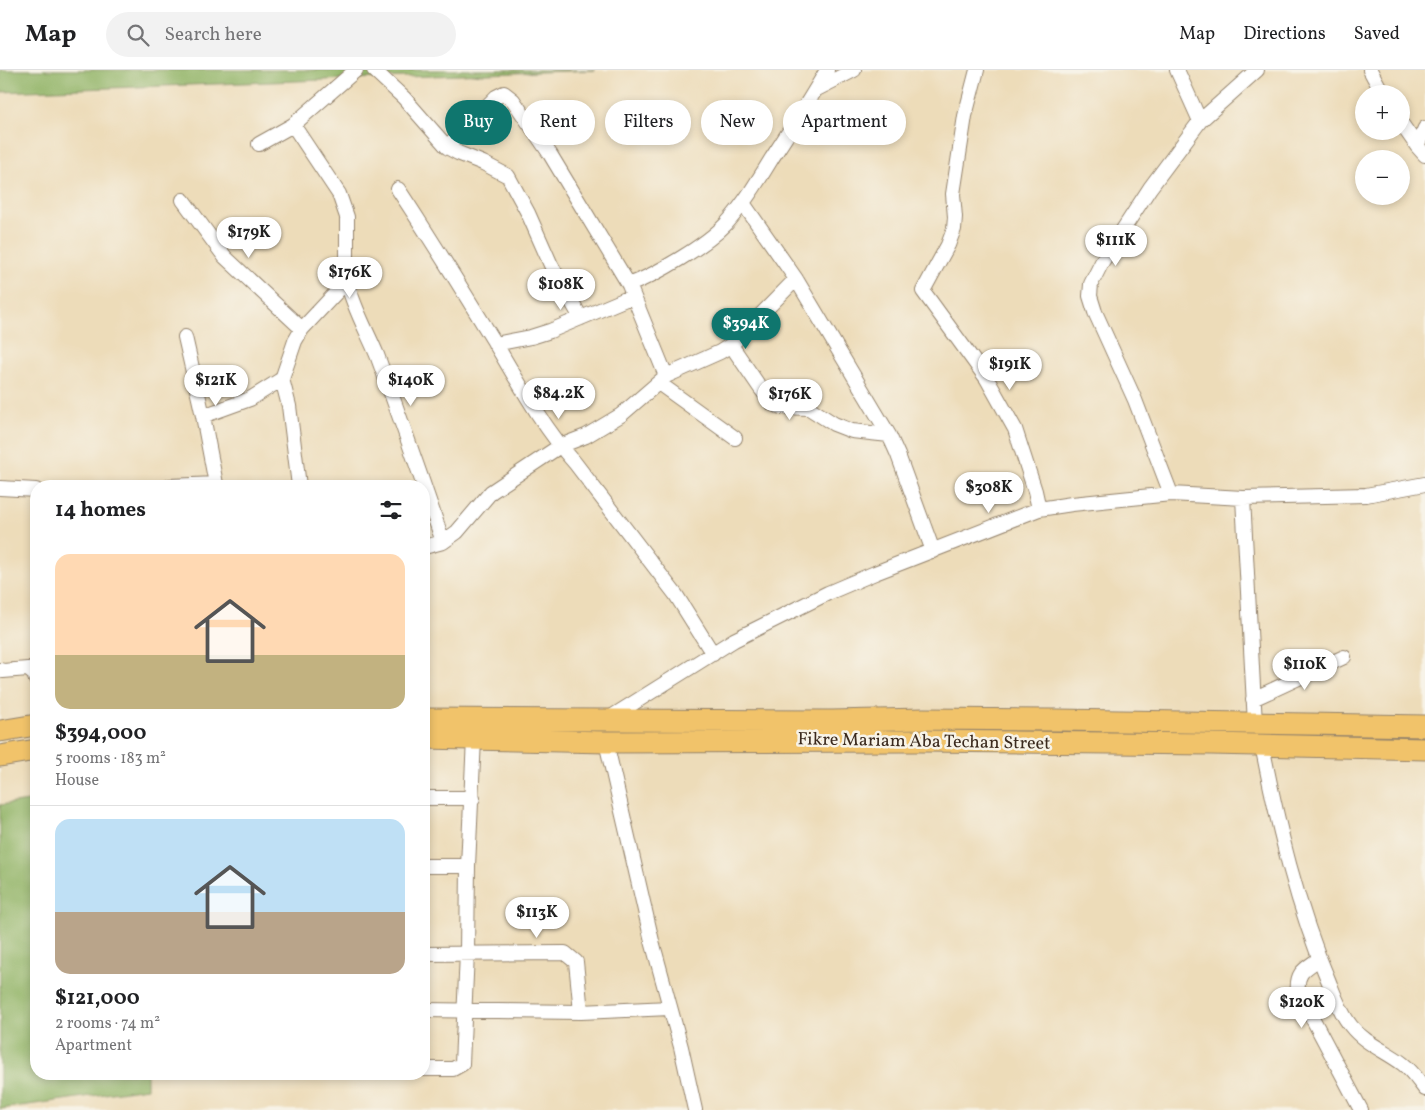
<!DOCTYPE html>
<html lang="en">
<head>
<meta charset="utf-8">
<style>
	body { margin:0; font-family:Vollkorn,serif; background:#f2f2f2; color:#202124; height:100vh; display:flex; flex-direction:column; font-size:19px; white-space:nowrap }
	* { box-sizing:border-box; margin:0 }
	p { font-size:16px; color:#757577 }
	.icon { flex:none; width:28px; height:28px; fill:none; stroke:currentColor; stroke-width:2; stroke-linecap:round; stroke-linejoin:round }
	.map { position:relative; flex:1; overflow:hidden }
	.details { position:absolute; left:30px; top:410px; width:400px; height:600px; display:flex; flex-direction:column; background:#fff; border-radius:20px; box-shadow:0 2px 8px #0003 }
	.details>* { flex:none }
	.top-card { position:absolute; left:445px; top:30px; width:475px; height:45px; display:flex; gap:10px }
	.buttons { position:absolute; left:1355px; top:15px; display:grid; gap:10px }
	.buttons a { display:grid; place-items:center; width:55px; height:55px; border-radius:50%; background:#fff; box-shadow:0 2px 8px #0003; font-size:25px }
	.price { position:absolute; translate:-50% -42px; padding:0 11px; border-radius:18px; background:#fff; color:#222; font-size:16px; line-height:32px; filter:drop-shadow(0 1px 2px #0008) }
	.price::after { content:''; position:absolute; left:50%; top:30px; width:15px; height:11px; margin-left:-8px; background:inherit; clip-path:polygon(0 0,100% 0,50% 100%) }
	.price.current { background:#0f766e; color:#fff }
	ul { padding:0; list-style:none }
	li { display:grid; align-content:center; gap:10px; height:265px; padding:0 25px }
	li+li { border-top:1px solid #e0e0e0 }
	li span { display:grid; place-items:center; height:155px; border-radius:15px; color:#555 }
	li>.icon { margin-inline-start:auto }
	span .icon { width:90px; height:90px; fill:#fffc; stroke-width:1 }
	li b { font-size:21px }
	h2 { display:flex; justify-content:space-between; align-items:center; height:60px; padding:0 25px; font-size:21px }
	.chip { padding:0 18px; border-radius:22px; background:#fff; box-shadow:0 2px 8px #0003; font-size:18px; line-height:45px }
	.chip.current { background:#0f766e; color:#fff }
	header { display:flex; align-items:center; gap:30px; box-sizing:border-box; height:70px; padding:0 25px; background:#fff; border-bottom:1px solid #e0e0e0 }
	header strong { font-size:24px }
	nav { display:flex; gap:28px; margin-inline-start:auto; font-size:18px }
	.search { width:350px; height:45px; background:#f2f2f2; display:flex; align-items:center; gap:12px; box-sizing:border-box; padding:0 18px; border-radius:28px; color:#757577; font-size:19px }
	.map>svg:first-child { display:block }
	.forest { fill:#94b66b; stroke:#687044 }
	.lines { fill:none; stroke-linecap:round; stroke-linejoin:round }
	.street-casing { stroke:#94836c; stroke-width:16 }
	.primary-casing { stroke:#94836c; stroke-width:23 }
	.street { stroke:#fff; stroke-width:14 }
	.primary { stroke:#f1c36a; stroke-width:21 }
	.labels { text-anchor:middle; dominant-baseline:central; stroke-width:5; stroke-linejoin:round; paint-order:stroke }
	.street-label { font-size:18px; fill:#3b2a1e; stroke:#f7f3e8 }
</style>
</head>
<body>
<header>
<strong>Map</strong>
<div class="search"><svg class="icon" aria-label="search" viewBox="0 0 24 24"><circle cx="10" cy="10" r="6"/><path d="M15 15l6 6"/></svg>Search here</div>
<nav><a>Map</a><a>Directions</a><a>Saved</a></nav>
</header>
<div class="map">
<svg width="1425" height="1040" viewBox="0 0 1425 1040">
	<rect width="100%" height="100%" fill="#f7f3e8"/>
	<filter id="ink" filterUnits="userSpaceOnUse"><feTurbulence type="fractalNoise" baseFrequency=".02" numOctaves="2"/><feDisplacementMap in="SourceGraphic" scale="10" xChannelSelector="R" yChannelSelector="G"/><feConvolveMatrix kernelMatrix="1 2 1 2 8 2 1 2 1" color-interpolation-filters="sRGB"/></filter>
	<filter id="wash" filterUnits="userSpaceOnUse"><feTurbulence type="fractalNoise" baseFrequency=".0096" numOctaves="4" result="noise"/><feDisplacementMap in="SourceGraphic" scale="20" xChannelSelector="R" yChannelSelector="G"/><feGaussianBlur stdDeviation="1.12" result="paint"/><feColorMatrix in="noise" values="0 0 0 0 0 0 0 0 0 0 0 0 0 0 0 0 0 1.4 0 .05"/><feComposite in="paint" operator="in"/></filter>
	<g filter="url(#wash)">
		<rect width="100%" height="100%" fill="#eddcb9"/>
		<!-- forest -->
		<path class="forest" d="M0,0H595L0,22Z
			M36,730V1004H147V1018L0,1039V735Z"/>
	</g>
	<g filter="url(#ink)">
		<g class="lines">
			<!-- street casing -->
			<g class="street-casing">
				<path id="street" d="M374,0L404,28L447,77L458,83L483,93L508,106L528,143L551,195L581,248
					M977,0L965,46L953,124L955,147L954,159L948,175L923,221L987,309L1015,359L1035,421L1039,439
					M1177,0L1200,51
					M1370,0L1383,24
					M817,19L854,0
					M1401,53L1417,76L1425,85
					M259,74L293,55L356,0
					M1417,76L1425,58
					M447,77L496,27L504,23L513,30L550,84L629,215
					M398,119C432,170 463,221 495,273C520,315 543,357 575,393L676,525L713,584
					M183,130L225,187L302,259
					M743,133L796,209L889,365L898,385L933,481
					M347,211C353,237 367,261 377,285C400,347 422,409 443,472
					M185,267L203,346L216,414
					M495,274L531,267L550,261L633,226
					M731,275L761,319L773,334L781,337L809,338L834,354L852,361L889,365
					M666,306L720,282L731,275L796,209
					M282,309L289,336L299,416
					M660,314L735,368
					M203,346L250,329L282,309L295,271L302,259L347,211V147L339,124L293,55
					M170,416L216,414V416
					M0,418L36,420
					M1171,424L1135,330L1095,242L1090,226L1091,214L1102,192L1150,118L1200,51L1257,0
					M1243,428L1255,654
					M424,477L443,472L457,462L491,422L560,376L586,366L621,345L666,306L629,215C657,204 705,176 726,154C744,134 758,111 772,88C791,59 810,30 827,0
					M0,600L3,601L28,599L34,604L36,610
					M1253,629L1344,587
					M608,649L734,570L828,523L875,503L1039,439L1072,434L1171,424L1243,428L1366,425L1425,414
					M606,672L652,871L681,977L695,1040
					M1262,675C1278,756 1297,837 1329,912C1335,927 1341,944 1351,956C1364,973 1386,981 1403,994C1412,1001 1418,1010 1425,1019
					M424,728H473
					M424,796H468
					M424,884L565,883L576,892L581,942
					M1319,889C1305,899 1296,902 1298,921L1361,1040
					M424,940L581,942L670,938
					M424,999H453L462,994L467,883L468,796L474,669"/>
			</g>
			<!-- primary casing -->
			<g class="primary-casing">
				<path id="primary" d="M424,649L832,651L923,649L1058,650L1425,656
					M0,661L36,655
					M424,668L606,672L919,671L1211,674L1425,679
					M0,686L36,680"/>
			</g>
			<!-- street -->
			<use href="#street" class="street"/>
			<!-- primary -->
			<use href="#primary" class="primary"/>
		</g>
	</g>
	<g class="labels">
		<!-- street labels -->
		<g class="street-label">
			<text transform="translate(924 672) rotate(1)">Fikre Mariam Aba Techan Street</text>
		</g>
	</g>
</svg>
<div class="buttons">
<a>+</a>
<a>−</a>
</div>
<b class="price" style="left:249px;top:189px">$179K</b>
<b class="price" style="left:1116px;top:197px">$111K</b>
<b class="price" style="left:350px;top:229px">$176K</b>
<b class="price" style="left:561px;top:241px">$108K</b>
<b class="price current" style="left:746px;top:280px">$394K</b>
<b class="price" style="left:1010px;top:321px">$191K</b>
<b class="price" style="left:216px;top:337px">$121K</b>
<b class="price" style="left:411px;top:337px">$140K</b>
<b class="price" style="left:559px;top:350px">$84.2K</b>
<b class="price" style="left:790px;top:351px">$176K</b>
<b class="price" style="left:989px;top:444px">$308K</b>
<b class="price" style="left:1305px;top:621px">$110K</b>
<b class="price" style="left:537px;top:869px">$113K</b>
<b class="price" style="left:1302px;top:959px">$120K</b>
<div class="top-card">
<a class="chip current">Buy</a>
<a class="chip">Rent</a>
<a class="chip">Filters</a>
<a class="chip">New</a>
<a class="chip">Apartment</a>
</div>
<section class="details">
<h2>14 homes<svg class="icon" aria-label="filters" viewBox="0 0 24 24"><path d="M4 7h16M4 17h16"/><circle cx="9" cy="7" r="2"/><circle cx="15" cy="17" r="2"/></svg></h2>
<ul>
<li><span style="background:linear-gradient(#ffd9b3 65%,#c2b280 0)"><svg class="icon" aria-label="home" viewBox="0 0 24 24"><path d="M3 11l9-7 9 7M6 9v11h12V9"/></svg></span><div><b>$394,000</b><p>5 rooms · 183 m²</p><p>House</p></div></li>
<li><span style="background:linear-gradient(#bfe0f5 60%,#b9a48a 0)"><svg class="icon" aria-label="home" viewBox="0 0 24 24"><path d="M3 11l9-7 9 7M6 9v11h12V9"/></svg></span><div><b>$121,000</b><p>2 rooms · 74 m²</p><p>Apartment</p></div></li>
</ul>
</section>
</div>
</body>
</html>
